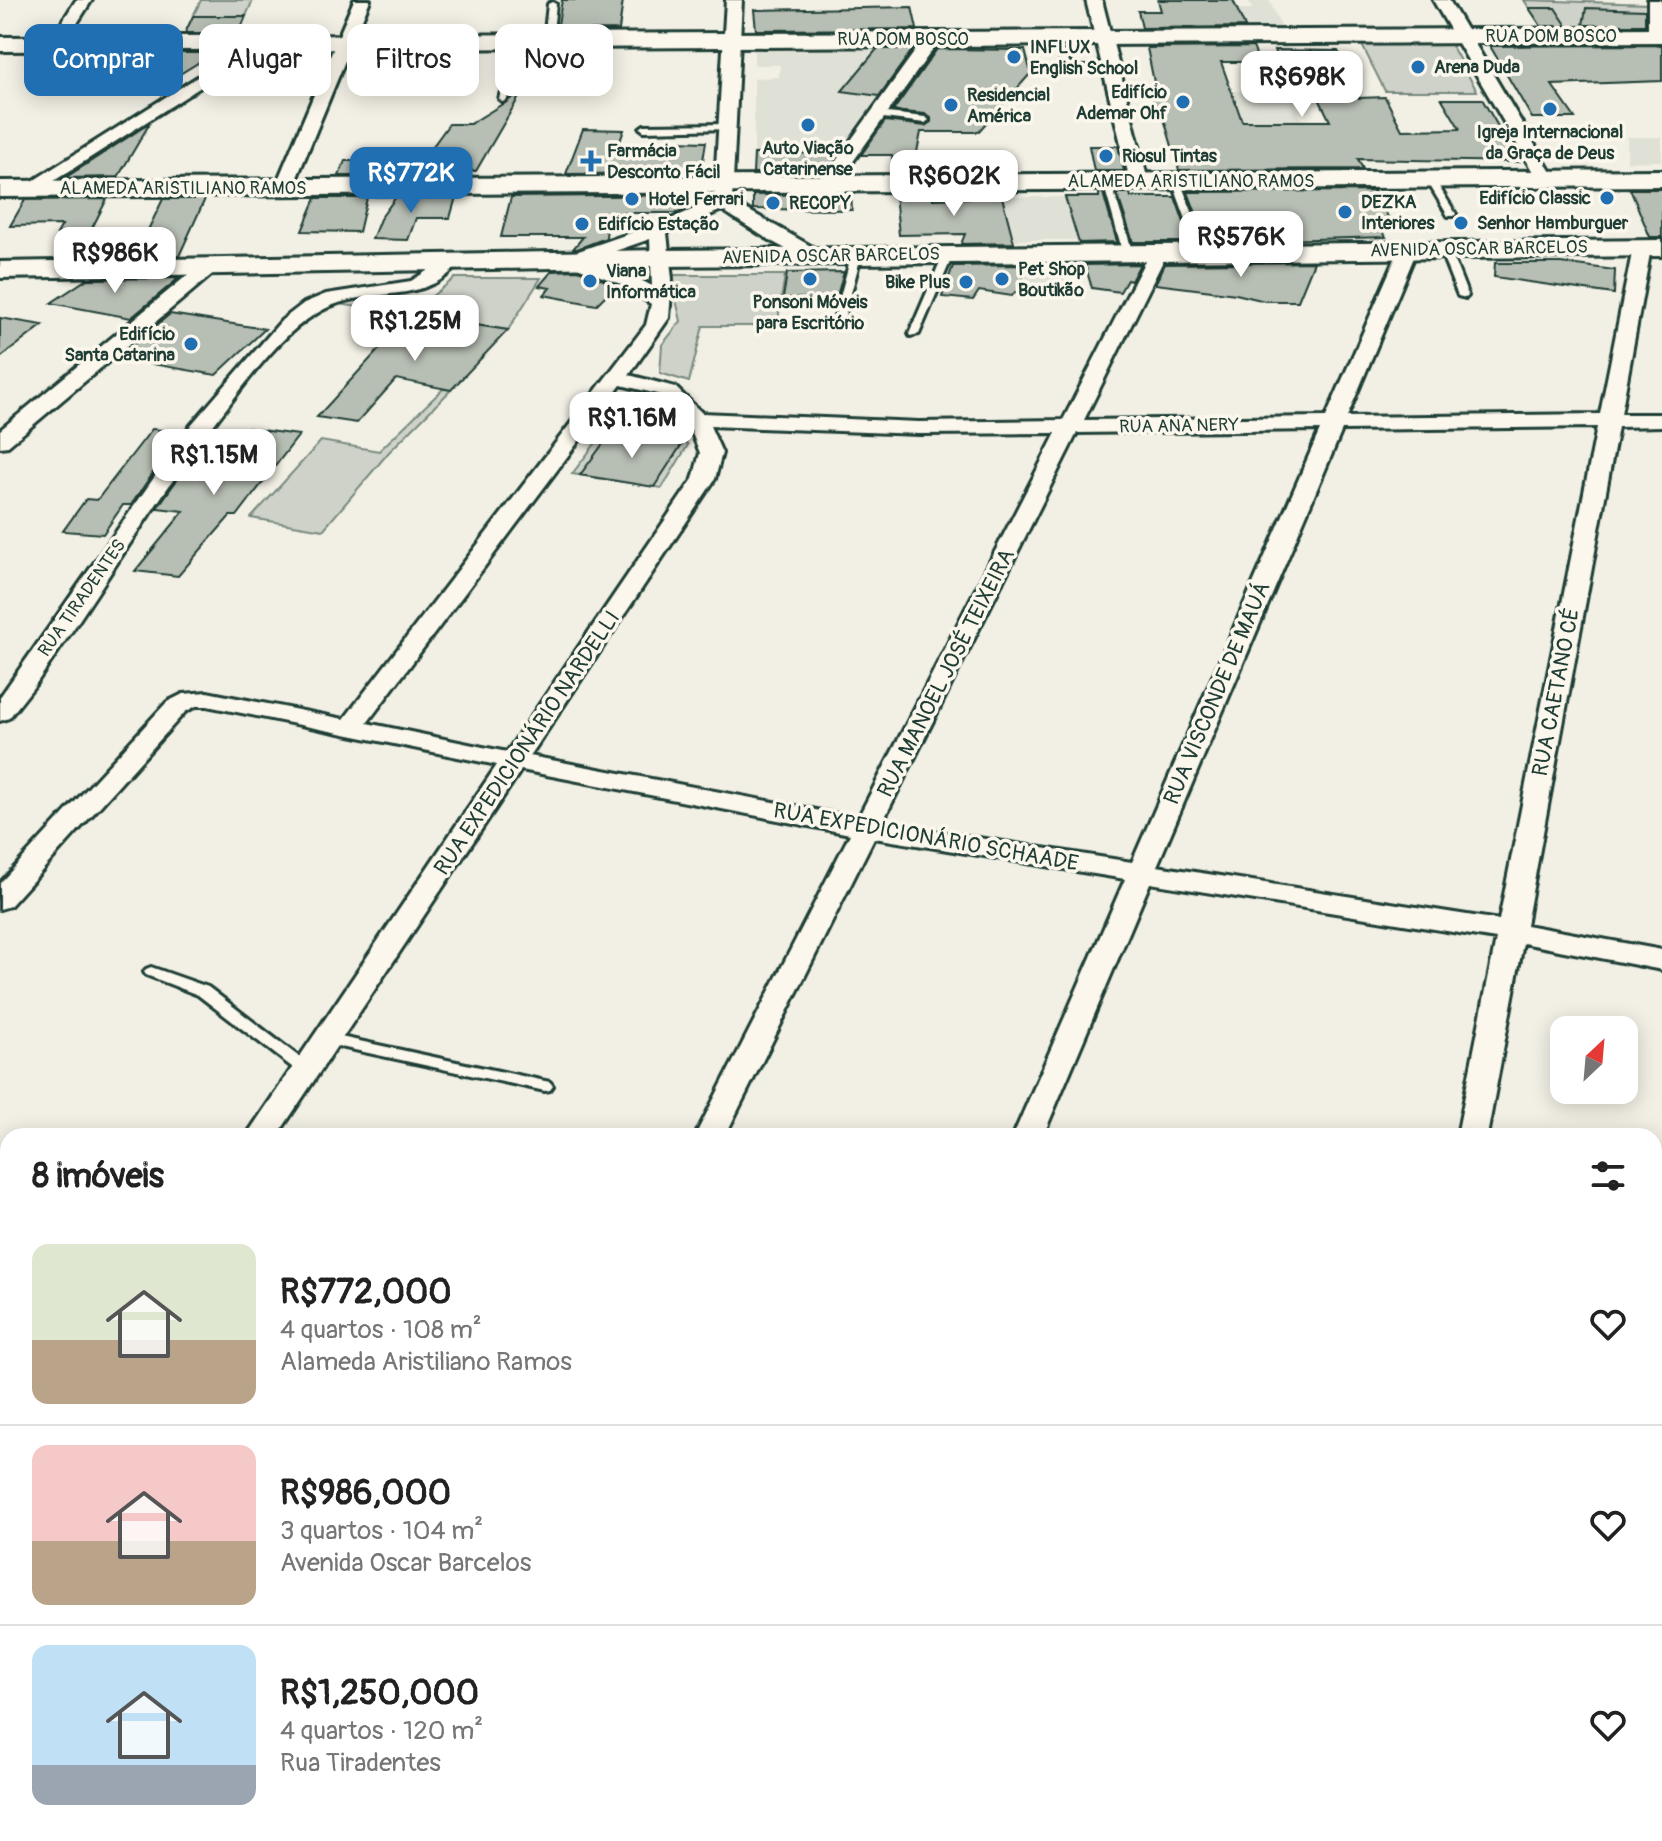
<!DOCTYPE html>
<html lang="pt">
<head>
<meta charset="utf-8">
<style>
	body { margin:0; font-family:Pangolin,sans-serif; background:#f2f2f2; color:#222; height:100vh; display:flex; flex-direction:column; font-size:30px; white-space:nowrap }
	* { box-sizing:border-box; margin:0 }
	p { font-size:26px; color:#767676 }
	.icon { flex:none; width:44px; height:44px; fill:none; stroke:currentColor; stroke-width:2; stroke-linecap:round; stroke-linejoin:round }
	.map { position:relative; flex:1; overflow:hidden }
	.drawer { position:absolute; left:0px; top:1128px; width:1662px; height:714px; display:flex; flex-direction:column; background:#fff; border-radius:24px 24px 0 0; box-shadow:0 4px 20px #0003 }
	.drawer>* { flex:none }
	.guide { position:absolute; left:24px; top:24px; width:800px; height:72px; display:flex; gap:16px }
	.needle { width:52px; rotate:26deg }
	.tools { position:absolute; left:1550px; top:1016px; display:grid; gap:16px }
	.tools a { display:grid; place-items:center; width:88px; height:88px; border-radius:16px; background:#fff; box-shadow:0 4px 20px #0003; font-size:40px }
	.price { position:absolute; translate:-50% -68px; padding:0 18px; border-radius:16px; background:#fff; color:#222; font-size:26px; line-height:52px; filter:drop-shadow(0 2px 4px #0008) }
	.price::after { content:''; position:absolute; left:50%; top:48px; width:24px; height:18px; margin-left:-12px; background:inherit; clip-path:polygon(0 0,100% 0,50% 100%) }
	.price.current { background:#1f6fb2; color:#fff }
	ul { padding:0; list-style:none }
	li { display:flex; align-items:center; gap:24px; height:200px; padding:0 32px }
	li+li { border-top:2px solid #e0e0e0 }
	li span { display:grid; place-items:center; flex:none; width:224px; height:160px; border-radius:16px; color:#555 }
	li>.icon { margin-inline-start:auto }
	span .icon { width:96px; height:96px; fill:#fffc; stroke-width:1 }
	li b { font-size:34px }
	h2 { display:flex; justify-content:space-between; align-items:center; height:96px; padding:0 32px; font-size:34px }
	.chip { padding:0 28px; border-radius:16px; background:#fff; box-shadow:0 4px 20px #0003; font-size:28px; line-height:72px }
	.chip.current { background:#1f6fb2; color:#fff }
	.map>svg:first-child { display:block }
	.built { fill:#e0e1d6 }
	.green { fill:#cfd2c8; stroke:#77887e; stroke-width:2 }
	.building { fill:#b7beb3; stroke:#1f3d34; stroke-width:2 }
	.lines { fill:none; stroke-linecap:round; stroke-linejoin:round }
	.lane-casing { stroke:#1f3d34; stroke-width:6 }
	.street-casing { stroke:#1f3d34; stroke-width:6 }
	.secondary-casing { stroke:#1f3d34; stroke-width:6 }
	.lane { fill:#fbf7ec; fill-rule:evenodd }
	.street { fill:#fbf7ec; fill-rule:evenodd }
	.secondary { fill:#fbf7ec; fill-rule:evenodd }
	.poi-dot { fill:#1f6fb2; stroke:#fbf7ec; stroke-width:3 }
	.labels { text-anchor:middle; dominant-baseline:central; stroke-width:7; stroke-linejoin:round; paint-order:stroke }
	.far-street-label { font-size:18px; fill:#1f3d34; stroke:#fbf7ec }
	.far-poi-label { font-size:18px; font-weight:bold; fill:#1f3d34; stroke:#fbf7ec; text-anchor:start }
	.street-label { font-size:22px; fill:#1f3d34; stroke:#fbf7ec }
</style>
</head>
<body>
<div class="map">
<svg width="1662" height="1841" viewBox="0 0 1662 1841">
	<rect width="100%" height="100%" fill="#f2f0e5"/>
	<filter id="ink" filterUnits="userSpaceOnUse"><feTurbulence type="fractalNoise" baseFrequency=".0125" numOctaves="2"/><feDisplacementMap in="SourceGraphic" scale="16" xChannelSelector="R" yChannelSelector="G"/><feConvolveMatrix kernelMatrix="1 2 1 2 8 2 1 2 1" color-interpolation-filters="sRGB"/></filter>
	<g filter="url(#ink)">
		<!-- built -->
		<path class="built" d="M1248,0H1269L1282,28H1245L1237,9H1252Z
			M924,44L841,153L754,154V78L779,77L780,65H754V45Z
			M1231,91H1290L1317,160L1257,164Z
			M1627,137H1662V161L1627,162Z
			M1002,197H1065L1078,240H1014Z
			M1076,270L1061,299L1017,292L1027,271Z"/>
		<!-- green -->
		<path class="green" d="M201,0H253L246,16H193Z
			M1524,0L1649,4L1648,26H1541Z
			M1361,43H1450L1477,91H1385Z
			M670,275H785L777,326H703L689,382L660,373L662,345L681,321Z
			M455,278H541L508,330L339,304L367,298L431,297Z
			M443,389L451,390L389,452L323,530L251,518L321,441L379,451Z
			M647,402L663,409L688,445L662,488L572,474L624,406Z"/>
		<!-- building -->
		<path class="building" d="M562,0H623L619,30L557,31Z
			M1158,0H1233L1245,27L1142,28L1138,11H1161Z
			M912,7L917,29L756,30L754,10Z
			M1529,8H1555L1567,26H1541Z
			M1586,8L1645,10V25H1583Z
			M193,16H246L239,33H185Z
			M1662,45V81L1552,85L1575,118H1532L1490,46Z
			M1253,47L1259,62H1221L1242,121H1330L1308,76H1284L1274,50L1338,51L1359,98L1385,97L1402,130L1460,129L1442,99H1482L1519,162L1358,159L1363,169L1179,170L1162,112H1157L1150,87H1155L1147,48Z
			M877,49H913L879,96L842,91Z
			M937,49L1025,50L1031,73L978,132H921L913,172H893L892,155H861L885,121L925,126L931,122V118L925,114L893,111Z
			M369,52H432L423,72H360Z
			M167,53H214L162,85L125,79Z
			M522,92L476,171H463L462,175H412L449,124H470Z
			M150,123L118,177L65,178Z
			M583,129L624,130L616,153H672L674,141L706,142L701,173L566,174Z
			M1089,146H1118L1124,171H1094Z
			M838,153L824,173H753L754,154Z
			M345,161H376L372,176H339Z
			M1630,189H1662V237H1650Z
			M1374,191L1395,230H1382L1386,237L1207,242L1188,192Z
			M1099,193H1103L1117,242L1079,243L1065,197H1099Z
			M1117,193H1130L1131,197H1175L1191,242H1133Z
			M851,194L852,210L753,209V195Z
			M895,194H932L933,199L1002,197L1014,243L961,244L965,234L899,235Z
			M697,195L696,205L678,213H608L606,238L577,249H573L583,237H501L511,197Z
			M396,197H456L450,218H416L408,240L372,239L380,219Z
			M316,198H367L359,232L302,231Z
			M107,199L89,234H57L62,225L10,226L25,200Z
			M163,199H205L179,256L135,257L141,244L157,234H146Z
			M1314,262L1298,301H1265L1236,294L1155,284L1165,264Z
			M1495,263H1561L1615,270L1614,294L1494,277Z
			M1140,264L1131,281L1127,280L1120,292L1092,288L1085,265Z
			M1020,265L1027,293L1015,292L1012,296L979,291L973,300L942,297L953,266Z
			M578,270L616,285L596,305L544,295L550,288L539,286L552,271Z
			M844,272L836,299L783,298L787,273Z
			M179,278L131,318L51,303L87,279Z
			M170,314L265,329L216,375L117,358Z
			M423,317L508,330L451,390L396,379L357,423L317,417L403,323L416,325Z
			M0,318L43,325L0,358Z
			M245,428L299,435L237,516H230L178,576L135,571L184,511L157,508L191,460L215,463Z
			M152,429L181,432L131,505H123L103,534L63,531L86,499L97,500Z
			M611,433L682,444L654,487L580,475Z"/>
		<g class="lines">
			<!-- lane casing -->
			<g class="lane-casing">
				<path id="lane" d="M552,2L556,4L552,41L548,43L544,41L548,4Z
					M515,39L522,41L507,99L503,102L499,99Z
					M1059,52H1065L1069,62L1078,67H1111L1115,69L1111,71H1077L1062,65Z
					M878,112L925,117L929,120L925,123L875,117L874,115Z
					M728,124L732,127L731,129L644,131L640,128L644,125Z
					M1427,177H1433L1456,214L1454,216H1448L1426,179Z
					M1176,178L1180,181L1208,252L1206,254L1198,252L1172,181Z
					M1107,179L1111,182L1133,253L1131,255L1123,253L1103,182Z
					M1442,248L1450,250L1468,296L1466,298L1458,296L1440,250Z
					M948,252L953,255L919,334L910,336L909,334L943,255Z
					M856,253L861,256L842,327L833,329L832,327L851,256Z
					M151,967L208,987L311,1066L314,1070L311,1074H301L198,995L146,975L144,972L146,969Z
					M327,1034L545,1081L550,1082L553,1086L550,1090L545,1091L322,1043L320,1039L322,1035Z
					M0,1175L8,1177V1189L0,1187Z"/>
			</g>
			<!-- street casing -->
			<g class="street-casing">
				<path id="street" d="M76,0H92L62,47H50L48,44Z
					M354,0H370L293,187L284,192L278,191L275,187Z
					M726,0H742L732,201L830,257L828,261C805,267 743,223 722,210L667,233L672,279L669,318L629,375L675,387L702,413L919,422L1063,420L1149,253L1158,247L1167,253L1084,420L1326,417L1399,250L1408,244L1417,250L1347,417L1600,414L1633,248L1642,242L1651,248L1621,414H1662V426L1618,427L1526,925L1662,950V970L1523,943L1487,1136H1457L1496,939L1150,883L1043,1136H1013L1125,879L874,838L725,1136H695L850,834L521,770L277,1136H246L497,765L207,706H196L185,712L10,906L0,909V883L167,702L183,694L207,692L344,719L646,325L651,304L623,285L567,263L565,259L567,255L671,219L714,200ZM650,239L652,286L626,272L592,259ZM621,385L661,395L687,421L700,453L693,479L507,752L367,723ZM710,426L919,434L1056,433L858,818L530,756L715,479L722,453ZM1597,427L1499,920L1157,866L1342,430ZM1320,430L1132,862L882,823L1077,433Z
					M1086,0H1102L1148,181L1145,185H1133L1130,181Z
					M1433,0H1449L1555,179L1552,183L1546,184L1537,179Z
					M1648,0H1660L1662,3V38H1650L1648,35Z
					M932,34L940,39L835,187H823L820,183L823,179L926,36Z
					M259,38L267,43L265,46L35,193H23L20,189Z
					M452,255L459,257L461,261C430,302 383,289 339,303C323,308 310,317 297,327C267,353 242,388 218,419C152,504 97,597 35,685L9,718L0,721V697L191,425L282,320L304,303L326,294L411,281Z
					M209,261L216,263L218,267L216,271L8,446L0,447V430L202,263Z
					M0,1245L8,1247V1273L0,1271Z
					M946,1834H986L984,1841H944Z
					M995,1834H1108L1111,1841H998Z
					M1251,1834H1291L1289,1841H1249Z"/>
			</g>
			<!-- secondary casing -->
			<g class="secondary-casing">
				<path id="secondary" d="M1662,28V42L0,51V37Z
					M1662,170V186L0,197V181Z
					M1662,240V256L661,266L0,278V262L661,250Z"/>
			</g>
			<!-- lane -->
			<use href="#lane" class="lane"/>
			<!-- street -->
			<use href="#street" class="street"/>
			<!-- secondary -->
			<use href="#secondary" class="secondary"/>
		</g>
	</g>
	<!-- markers -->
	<g class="poi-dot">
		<circle cx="1014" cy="57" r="8"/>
		<circle cx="1418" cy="67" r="8"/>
		<circle cx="1183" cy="102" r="8"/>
		<circle cx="951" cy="105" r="8"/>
		<circle cx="1550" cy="109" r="8"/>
		<circle cx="808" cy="125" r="8"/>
		<circle cx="1106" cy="156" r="8"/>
		<path d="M587 149h8v8h8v8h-8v8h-8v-8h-8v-8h8z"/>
		<circle cx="1607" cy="198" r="8"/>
		<circle cx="632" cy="199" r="8"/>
		<circle cx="773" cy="203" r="8"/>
		<circle cx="1345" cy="212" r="8"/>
		<circle cx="1461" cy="223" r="8"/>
		<circle cx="582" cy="224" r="8"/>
		<circle cx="810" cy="279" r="8"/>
		<circle cx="1002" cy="279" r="8"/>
		<circle cx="590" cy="281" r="8"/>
		<circle cx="966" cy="282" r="8"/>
		<circle cx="191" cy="344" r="8"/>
	</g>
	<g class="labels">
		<!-- far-street labels -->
		<g class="far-street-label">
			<text x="1551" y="36">RUA DOM BOSCO</text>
			<text x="903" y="39">RUA DOM BOSCO</text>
			<text x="1191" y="181">ALAMEDA ARISTILIANO RAMOS</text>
			<text x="183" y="188">ALAMEDA ARISTILIANO RAMOS</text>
			<text transform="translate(1479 249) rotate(-1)">AVENIDA OSCAR BARCELOS</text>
			<text transform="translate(831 256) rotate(-1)">AVENIDA OSCAR BARCELOS</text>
			<text transform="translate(1179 426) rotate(-1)">RUA ANA NERY</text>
			<text transform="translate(82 598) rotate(-55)">RUA TIRADENTES</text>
		</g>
		<!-- far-poi labels -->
		<g class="far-poi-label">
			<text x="1030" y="47">INFLUX<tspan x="1030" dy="21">English School</tspan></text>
			<text x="1434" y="67">Arena Duda</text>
			<text x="1167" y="92" text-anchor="end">Edifício<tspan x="1167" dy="21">Ademar Ohf</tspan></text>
			<text x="967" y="95">Residencial<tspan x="967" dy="21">América</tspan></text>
			<text x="1550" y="132" text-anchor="middle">Igreja Internacional<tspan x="1550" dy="21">da Graça de Deus</tspan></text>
			<text x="808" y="148" text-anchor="middle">Auto Viação<tspan x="808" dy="21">Catarinense</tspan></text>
			<text x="607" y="151">Farmácia<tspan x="607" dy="21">Desconto Fácil</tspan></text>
			<text x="1122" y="156">Riosul Tintas</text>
			<text x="1591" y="198" text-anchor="end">Edifício Classic</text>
			<text x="648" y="199">Hotel Ferrari</text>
			<text x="1361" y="202">DEZKA<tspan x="1361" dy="21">Interiores</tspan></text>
			<text x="789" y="203">RECOPY</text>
			<text x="1477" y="223">Senhor Hamburguer</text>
			<text x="598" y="224">Edifício Estação</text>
			<text x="1018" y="269">Pet Shop<tspan x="1018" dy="21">Boutikão</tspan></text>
			<text x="606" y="271">Viana<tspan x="606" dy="21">Informática</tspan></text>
			<text x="950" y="282" text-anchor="end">Bike Plus</text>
			<text x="810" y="302" text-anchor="middle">Ponsoni Móveis<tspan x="810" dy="21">para Escritório</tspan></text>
			<text x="175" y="334" text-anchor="end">Edifício<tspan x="175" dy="21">Santa Catarina</tspan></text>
		</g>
		<!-- street labels -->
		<g class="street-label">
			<text transform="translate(946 673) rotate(-63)">RUA MANOEL JOSÉ TEIXEIRA</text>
			<text transform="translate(1556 692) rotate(-79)">RUA CAETANO CÉ</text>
			<text transform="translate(1217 693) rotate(-67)">RUA VISCONDE DE MAUÁ</text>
			<text transform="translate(527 743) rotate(-56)">RUA EXPEDICIONÁRIO NARDELLI</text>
			<text transform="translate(926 837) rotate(10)">RUA EXPEDICIONÁRIO SCHAADE</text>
		</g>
	</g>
</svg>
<div class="tools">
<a><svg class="needle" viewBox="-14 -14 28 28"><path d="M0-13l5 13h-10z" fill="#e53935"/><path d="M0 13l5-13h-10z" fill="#767676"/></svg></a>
</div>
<b class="price" style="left:1302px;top:119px">R$698K</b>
<b class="price current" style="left:411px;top:215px">R$772K</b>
<b class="price" style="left:954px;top:218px">R$602K</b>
<b class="price" style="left:1241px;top:279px">R$576K</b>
<b class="price" style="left:115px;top:295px">R$986K</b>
<b class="price" style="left:415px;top:363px">R$1.25M</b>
<b class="price" style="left:632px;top:460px">R$1.16M</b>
<b class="price" style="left:214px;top:497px">R$1.15M</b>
<div class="guide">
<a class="chip current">Comprar</a>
<a class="chip">Alugar</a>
<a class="chip">Filtros</a>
<a class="chip">Novo</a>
</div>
<section class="drawer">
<h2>8 imóveis<svg class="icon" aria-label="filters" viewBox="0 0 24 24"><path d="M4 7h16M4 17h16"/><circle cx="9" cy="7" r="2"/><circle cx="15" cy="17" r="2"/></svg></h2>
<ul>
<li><span style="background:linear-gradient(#dfe7d0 60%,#b9a48a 0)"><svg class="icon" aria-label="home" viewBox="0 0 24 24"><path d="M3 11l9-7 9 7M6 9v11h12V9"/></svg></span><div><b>R$772,000</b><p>4 quartos · 108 m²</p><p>Alameda Aristiliano Ramos</p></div><svg class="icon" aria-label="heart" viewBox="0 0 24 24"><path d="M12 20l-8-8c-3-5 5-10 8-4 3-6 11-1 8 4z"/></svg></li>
<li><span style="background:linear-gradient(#f6c9c9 60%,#b9a48a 0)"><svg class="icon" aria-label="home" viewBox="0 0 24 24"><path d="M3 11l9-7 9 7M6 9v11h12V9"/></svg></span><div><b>R$986,000</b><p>3 quartos · 104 m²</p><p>Avenida Oscar Barcelos</p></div><svg class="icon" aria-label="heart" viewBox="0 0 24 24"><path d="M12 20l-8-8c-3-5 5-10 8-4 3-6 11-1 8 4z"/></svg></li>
<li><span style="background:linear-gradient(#bfe0f5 75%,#9aa5b1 0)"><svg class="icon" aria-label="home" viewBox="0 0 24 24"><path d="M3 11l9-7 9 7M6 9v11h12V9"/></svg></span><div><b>R$1,250,000</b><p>4 quartos · 120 m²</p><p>Rua Tiradentes</p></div><svg class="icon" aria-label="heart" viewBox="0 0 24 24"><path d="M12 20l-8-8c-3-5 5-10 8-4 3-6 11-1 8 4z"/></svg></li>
</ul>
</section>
</div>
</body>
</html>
